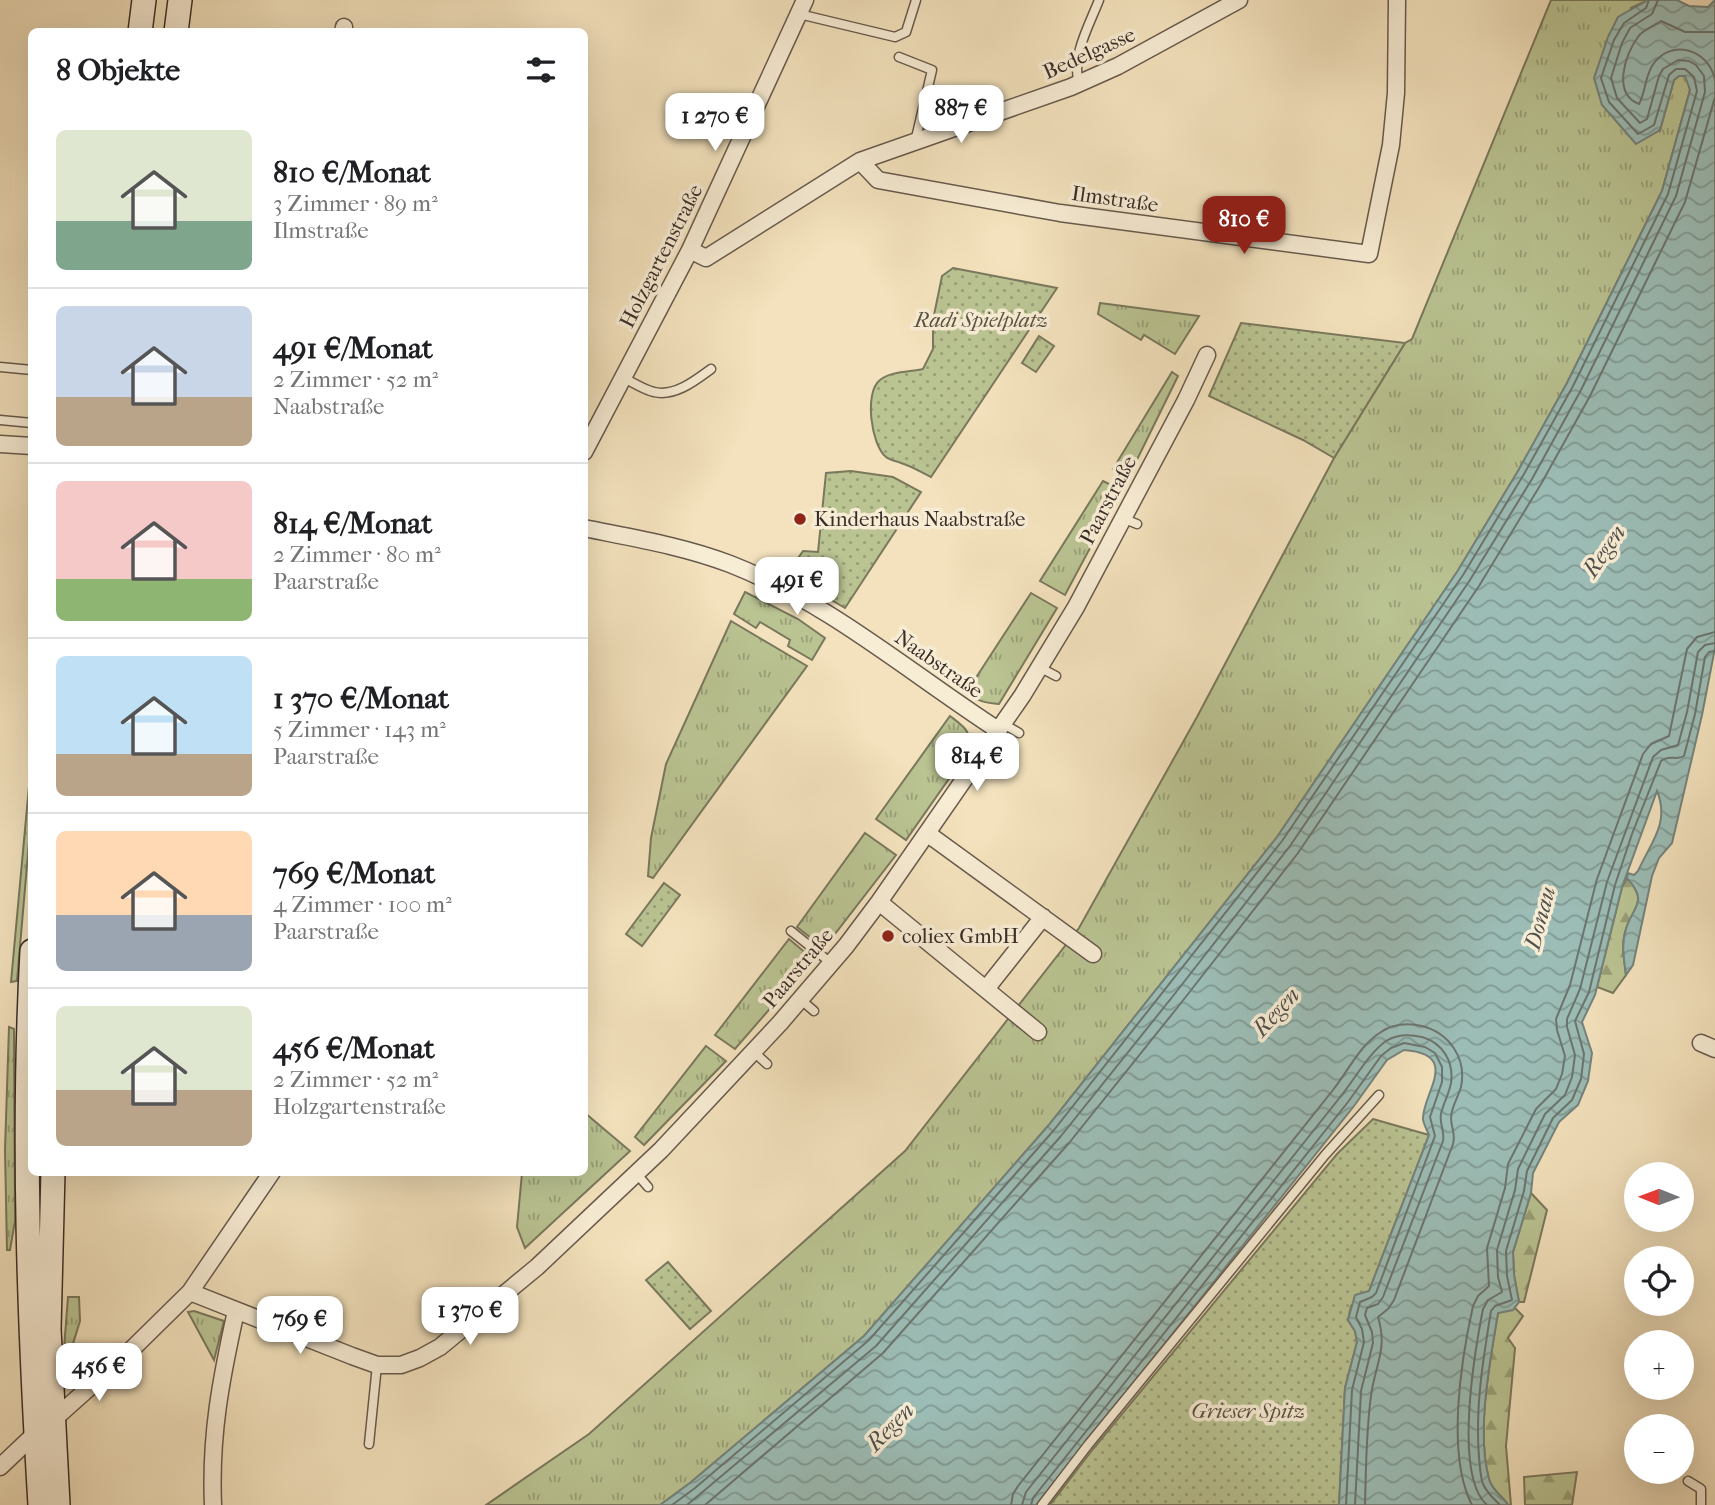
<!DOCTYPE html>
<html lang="de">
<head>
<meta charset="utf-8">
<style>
	body { margin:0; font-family:"IM FELL French Canon",serif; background:#f2f2f2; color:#202124; height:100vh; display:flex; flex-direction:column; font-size:26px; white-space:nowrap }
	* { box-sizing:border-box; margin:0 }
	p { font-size:23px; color:#757577 }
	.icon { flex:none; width:38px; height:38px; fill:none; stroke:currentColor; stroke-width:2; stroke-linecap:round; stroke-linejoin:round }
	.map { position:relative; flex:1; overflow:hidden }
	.sheet { position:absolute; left:28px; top:28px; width:560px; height:1148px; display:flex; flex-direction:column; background:#fff; border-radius:10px; box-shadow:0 7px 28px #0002 }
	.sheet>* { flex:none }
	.needle { width:46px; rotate:271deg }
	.buttons { position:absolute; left:1624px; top:1162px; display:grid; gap:14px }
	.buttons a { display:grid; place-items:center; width:70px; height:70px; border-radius:50%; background:#fff; box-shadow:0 7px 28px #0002; font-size:35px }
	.price { position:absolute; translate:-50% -60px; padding:0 16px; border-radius:14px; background:#fff; color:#222; font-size:23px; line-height:46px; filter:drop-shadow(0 2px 4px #0008) }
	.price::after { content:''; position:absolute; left:50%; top:42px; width:21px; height:16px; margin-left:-10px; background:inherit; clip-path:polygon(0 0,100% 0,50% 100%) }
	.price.active { background:#8f2418; color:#fff }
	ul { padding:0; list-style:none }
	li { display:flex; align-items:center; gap:21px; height:175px; padding:0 28px }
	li+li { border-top:2px solid #e0e0e0 }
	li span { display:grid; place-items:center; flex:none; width:196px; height:140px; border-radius:10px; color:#555 }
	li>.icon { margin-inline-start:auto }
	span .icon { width:84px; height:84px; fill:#fffc; stroke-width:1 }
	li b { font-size:30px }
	h2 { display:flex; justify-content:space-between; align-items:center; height:84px; padding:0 28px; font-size:30px }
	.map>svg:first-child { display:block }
	.grass { fill:url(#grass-tufts); stroke:#7a785d; stroke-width:2 }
	.forest { fill:url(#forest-firs); stroke:#7a785d; stroke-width:2 }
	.park { fill:url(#park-dots); stroke:#7a785d; stroke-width:2 }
	.water { fill:url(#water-waves); stroke:#75837d; stroke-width:2 }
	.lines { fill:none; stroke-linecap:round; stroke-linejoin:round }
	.shore { stroke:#6b756f; stroke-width:2 }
	.lane-casing { stroke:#685a4d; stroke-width:11 }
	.street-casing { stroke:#685a4d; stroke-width:19 }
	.secondary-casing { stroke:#3a2d28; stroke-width:26 }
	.lane { stroke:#f7ecd4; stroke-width:8 }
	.street { stroke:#f7ecd4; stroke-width:16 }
	.secondary { stroke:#f7ecd4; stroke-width:23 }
	.poi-dot { fill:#8f2418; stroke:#f7ecd4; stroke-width:2.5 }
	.labels { text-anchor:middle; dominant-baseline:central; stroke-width:7; stroke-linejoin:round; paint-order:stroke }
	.street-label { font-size:21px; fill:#3a2d28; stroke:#f7ecd4 }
	.park-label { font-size:21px; font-style:italic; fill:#5a5242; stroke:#f7ecd4 }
	.poi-label { font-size:21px; fill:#3a2d28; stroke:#f7ecd4; text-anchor:start }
	.water-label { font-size:23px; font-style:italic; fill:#52514c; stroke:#f7ecd4 }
</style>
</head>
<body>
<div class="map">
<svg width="1715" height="1505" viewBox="0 0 1715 1505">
	<defs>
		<pattern id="grass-tufts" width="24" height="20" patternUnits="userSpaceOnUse" patternTransform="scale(1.75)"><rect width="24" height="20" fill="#bac392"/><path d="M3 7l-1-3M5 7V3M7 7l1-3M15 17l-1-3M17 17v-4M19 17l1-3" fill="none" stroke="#989f77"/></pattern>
		<pattern id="forest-firs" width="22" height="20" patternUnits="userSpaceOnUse" patternTransform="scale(1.75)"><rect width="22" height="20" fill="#bac392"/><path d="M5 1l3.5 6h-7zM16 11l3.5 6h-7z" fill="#989f77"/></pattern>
		<pattern id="park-dots" width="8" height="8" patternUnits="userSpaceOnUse" patternTransform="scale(1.75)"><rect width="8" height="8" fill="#bac392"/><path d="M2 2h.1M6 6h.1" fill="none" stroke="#989f77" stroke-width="1.8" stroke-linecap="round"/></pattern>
		<pattern id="water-waves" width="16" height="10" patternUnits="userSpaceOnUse" patternTransform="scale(1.75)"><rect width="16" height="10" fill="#9cbdb6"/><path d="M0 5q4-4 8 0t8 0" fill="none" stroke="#809a94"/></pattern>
	</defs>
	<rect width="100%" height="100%" fill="#f3e2bd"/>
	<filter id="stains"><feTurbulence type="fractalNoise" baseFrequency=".00286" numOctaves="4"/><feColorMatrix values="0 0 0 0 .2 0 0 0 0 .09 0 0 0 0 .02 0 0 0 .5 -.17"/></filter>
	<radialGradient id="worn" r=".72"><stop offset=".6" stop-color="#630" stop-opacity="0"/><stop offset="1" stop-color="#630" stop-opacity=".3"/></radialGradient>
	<!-- grass -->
	<path class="grass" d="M1551,0H1648L1631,8L1660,130L1674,80L1679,76H1685L1689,81L1690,90L1662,191L1567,383L1518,471L1457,572L1277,837L1048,1126L864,1336L690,1483L660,1505H486L589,1434L905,1151L1079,928L1197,717L1334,458L1405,343L1412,339Z
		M1100,303L1199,316L1175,354L1144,335L1141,340L1098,314Z
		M1172,372L1178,376L1129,476L1113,469Z
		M1103,481L1121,490L1065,595L1040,581Z
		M745,592L798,619L825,638L812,660L788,646L790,640L760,622L756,628L734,614Z
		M1031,593L1057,608L999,704C986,703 977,701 966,693Z
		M731,621L807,666L653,878L648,876L651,838L666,764Z
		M950,716C967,729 972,731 967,753L906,840L876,819Z
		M31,764V819L17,981L11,982Z
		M865,833L896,855L824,948L797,927Z
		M789,939L813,959L735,1049L715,1035Z
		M9,1027L14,1029V1037L15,1221L10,1250H7L5,1150Z
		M706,1046L726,1061L644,1145L635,1137Z
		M585,1113L630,1151L525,1248L517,1227L522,1173L584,1172Z
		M68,1297H79L80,1321L67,1363L63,1362Z
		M194,1311L224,1321L214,1360L188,1312Z"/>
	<!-- forest -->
	<path class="forest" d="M1627,878C1649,902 1633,906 1626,929C1621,944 1624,959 1626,975L1613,993L1597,987L1622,887Z
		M1531,1193L1547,1210L1524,1302H1519L1514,1275L1513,1252Z
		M1515,1308L1523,1316L1508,1338L1515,1348L1506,1446L1511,1505H1508C1502,1495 1492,1491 1489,1479C1476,1431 1490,1362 1498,1313Z
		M1577,1472L1572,1505H1525L1524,1477Z"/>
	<!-- park -->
	<path class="park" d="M953,268L1057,288L931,477C921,472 911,466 901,463C897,461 889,460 886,457C871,445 864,392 880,380C891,371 910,372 923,369L933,349V320L942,276Z
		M1241,323L1405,343L1334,458L1303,440L1209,396Z
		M1039,336L1054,346L1036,372L1022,363Z
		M851,471L893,477L921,492L845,608L787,574L803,551L818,552L826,473Z
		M664,883L680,895L642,946L626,934Z
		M1373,1119L1429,1135L1369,1291L1351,1306L1348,1320L1355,1331L1357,1342L1345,1388L1339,1505H1050L1093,1449L1337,1154Z
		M668,1262L711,1311L690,1329L646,1280Z"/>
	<!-- water -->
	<path class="water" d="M1648,0H1677L1689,6L1708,7L1715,0V648L1702,715L1672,843L1659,858L1652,876L1633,965L1626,975C1624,959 1621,944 1626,929C1633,906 1649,902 1627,878L1628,873L1634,875L1638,871C1651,842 1670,823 1657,791L1622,887L1595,995L1582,1022L1592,1053L1588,1081L1578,1105L1559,1122L1533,1173L1531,1193L1513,1252L1514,1275L1519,1302L1513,1310L1498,1313C1490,1362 1476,1431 1489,1479C1492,1491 1502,1495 1508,1505H1339L1345,1388L1357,1342L1355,1331L1348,1320L1355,1295L1369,1291L1429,1135C1427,1130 1423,1123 1423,1119C1422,1094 1462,1054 1404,1050L1387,1060L1354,1106L1036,1505H660L690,1483L864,1336L1048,1126L1277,837L1457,572L1518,471L1567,383L1662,191L1690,90L1685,76H1679L1674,80L1660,130L1636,144L1602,105L1594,78L1608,37L1618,17Z"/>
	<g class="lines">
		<!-- shore -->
		<path class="shore" d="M1715,32H1685L1661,21C1654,27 1643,29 1638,37C1625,54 1612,94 1639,104C1645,93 1645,78 1652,66C1670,37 1709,49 1715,80
			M672,1505L695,1488L869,1340L1054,1130L1282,841L1463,575L1524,474L1573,386L1668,194L1697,91L1694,77L1685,69H1676L1669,75L1654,125L1638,134L1609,102L1601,78L1614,40L1624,23L1646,8L1649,0
			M687,1505L876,1346L1061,1136L1173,996L1290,846L1470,580L1532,479L1581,390L1676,196L1705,92L1704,76L1696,65L1689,61L1678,60L1663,69L1659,76L1647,119L1640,123L1617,98L1611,78L1622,43L1630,28L1652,14L1658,0
			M705,1505L883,1353L1069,1143L1181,1003L1298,853L1479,586L1541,484L1590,396L1685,202L1715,97
			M1011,1505L1013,1494L1018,1486L1333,1090C1348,1071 1360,1045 1381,1032C1393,1024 1408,1023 1422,1026C1449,1033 1467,1058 1461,1087C1458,1097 1451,1108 1451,1118C1451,1128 1456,1134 1453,1144L1394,1300L1388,1309L1378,1317C1388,1350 1375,1364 1371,1396C1366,1432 1366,1469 1365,1505
			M1022,1505L1026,1492L1341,1096C1354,1080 1369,1053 1386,1041C1397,1034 1409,1034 1422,1037C1443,1043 1454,1062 1451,1083C1449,1094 1443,1104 1441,1114C1439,1123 1445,1131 1443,1141L1383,1297L1378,1304L1367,1308L1365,1315L1372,1332L1373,1343L1361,1391L1355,1505
			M1031,1505L1033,1498L1348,1102L1381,1056L1391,1048L1404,1043L1425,1047L1435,1053L1442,1067V1082L1430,1117L1435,1136L1376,1293L1372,1297L1360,1302L1356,1317L1362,1329L1364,1342L1352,1390L1346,1505
			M1472,1505C1446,1455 1461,1360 1473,1306L1478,1296L1489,1286L1487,1248L1505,1188L1508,1164L1536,1109L1556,1089L1562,1074L1565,1056L1557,1030L1556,1019L1570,985L1597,879L1643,754L1651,744L1669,736L1687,649L1697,637L1715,632
			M1487,1505C1453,1475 1475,1350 1483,1309L1488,1300L1502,1292L1498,1277L1497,1250L1515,1190L1518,1169L1545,1114L1565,1095L1572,1077L1575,1055L1567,1027V1019L1580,989L1607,882L1653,757L1661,750L1678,745L1687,712L1698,652L1705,645L1715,643
			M1500,1505C1493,1498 1487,1493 1483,1484C1480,1476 1480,1466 1479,1457C1475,1408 1483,1360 1491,1311L1495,1306L1512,1300L1507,1276L1506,1251L1524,1191L1527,1171L1553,1118L1572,1100L1581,1079L1584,1054L1575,1021L1589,992L1615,885L1632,834L1661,761C1669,754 1677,761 1684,756L1695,714L1705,657L1709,652L1715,651"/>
		<!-- lane casing -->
		<g class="lane-casing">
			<path id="lane" d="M799,14L895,37L906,32L916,0
				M899,57L932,70L915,142
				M1079,84C1071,56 1089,26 1099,0
				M0,367L32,370
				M623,378C633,382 644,390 654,392C675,397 696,380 711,369
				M0,420L32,423
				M1122,518L1137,524
				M1039,667L1056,676
				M1002,723L1019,733
				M791,931L831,963
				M800,999L814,1011
				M754,1052L767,1064
				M636,1173L648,1187
				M369,1444L377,1365
				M1688,1481L1701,1489V1505
				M1042,1505L1088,1445L1325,1155L1379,1095"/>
		</g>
		<!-- street casing -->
		<g class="street-casing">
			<path id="street" d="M343,32L344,27
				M860,161L878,180L1060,213L1369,254L1391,145L1396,93L1397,0
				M690,250L706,258L860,161L1071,87L1118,66L1239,0
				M0,444L32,446
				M584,452L690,250L805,0
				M584,528C633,538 683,546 730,564C828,602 910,673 998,730
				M928,834L1093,954
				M879,902L1038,1032
				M986,989L1043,917
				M1701,1043L1715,1049
				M190,1292L352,1356L377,1365H401L420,1358L440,1347L537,1267L661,1150L780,1023L846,946L879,902L1022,696L1076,607L1186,400L1207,355
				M53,1420L127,1354L190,1292L272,1172
				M0,1467L36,1433
				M213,1505C210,1435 221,1379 236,1311"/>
		</g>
		<!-- secondary casing -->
		<g class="secondary-casing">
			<path id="secondary" d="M140,32L144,0
				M176,32L180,0
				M32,951C22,1135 29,1321 40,1505
				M53,1172L49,1329L58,1505"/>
		</g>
		<!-- lane -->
		<use href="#lane" class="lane"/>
		<!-- street -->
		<use href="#street" class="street"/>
		<!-- secondary -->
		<use href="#secondary" class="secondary"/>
	</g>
	<!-- markers -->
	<g class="poi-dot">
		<circle cx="800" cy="519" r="7"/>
		<circle cx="888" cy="936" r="7"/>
	</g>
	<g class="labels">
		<!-- street labels -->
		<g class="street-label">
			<text transform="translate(1089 53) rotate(-24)">Bedelgasse</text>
			<text transform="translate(1115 199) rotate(8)">Ilmstraße</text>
			<text transform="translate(661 256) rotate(-63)">Holzgartenstraße</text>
			<text transform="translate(1108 500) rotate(-62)">Paarstraße</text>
			<text transform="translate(939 664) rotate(35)">Naabstraße</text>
			<text transform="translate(798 968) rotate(-50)">Paarstraße</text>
		</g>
		<!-- park labels -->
		<g class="park-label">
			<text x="981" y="320">Radi Spielplatz</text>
			<text x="1248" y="1411">Grieser Spitz</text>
		</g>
		<!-- poi labels -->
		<g class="poi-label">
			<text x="814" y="519">Kinderhaus Naabstraße</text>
			<text x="902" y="936">coliex GmbH</text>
		</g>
		<!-- water labels -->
		<g class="water-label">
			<text transform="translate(1604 551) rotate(-56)">Regen</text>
			<text transform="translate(1540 918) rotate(-75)">Donau</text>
			<text transform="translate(1276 1012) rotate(-48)">Regen</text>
			<text transform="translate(890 1427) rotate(-46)">Regen</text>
		</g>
	</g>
	<rect width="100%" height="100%" filter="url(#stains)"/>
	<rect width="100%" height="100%" fill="url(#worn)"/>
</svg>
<div class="buttons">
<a><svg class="needle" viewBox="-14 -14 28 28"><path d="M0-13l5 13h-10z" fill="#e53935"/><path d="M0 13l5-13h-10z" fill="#757577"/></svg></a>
<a><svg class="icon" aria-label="locate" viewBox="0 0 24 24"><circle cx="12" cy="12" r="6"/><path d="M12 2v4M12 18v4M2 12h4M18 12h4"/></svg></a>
<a>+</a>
<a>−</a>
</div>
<b class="price" style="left:961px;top:145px">887 €</b>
<b class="price" style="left:715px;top:153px">1 270 €</b>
<b class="price active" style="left:1244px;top:256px">810 €</b>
<b class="price" style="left:797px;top:617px">491 €</b>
<b class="price" style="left:977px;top:793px">814 €</b>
<b class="price" style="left:470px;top:1347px">1 370 €</b>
<b class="price" style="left:300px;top:1356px">769 €</b>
<b class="price" style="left:99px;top:1403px">456 €</b>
<section class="sheet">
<h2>8 Objekte<svg class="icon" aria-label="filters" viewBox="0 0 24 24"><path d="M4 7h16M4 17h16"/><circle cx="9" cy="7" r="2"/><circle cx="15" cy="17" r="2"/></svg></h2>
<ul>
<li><span style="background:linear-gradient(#dfe7d0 65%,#7fa58c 0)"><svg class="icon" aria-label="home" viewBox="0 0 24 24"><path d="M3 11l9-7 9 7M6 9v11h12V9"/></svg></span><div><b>810 €/Monat</b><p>3 Zimmer · 89 m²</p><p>Ilmstraße</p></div></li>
<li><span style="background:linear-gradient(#c9d6e8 65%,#b9a48a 0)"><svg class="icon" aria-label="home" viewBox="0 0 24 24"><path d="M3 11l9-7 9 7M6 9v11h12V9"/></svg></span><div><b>491 €/Monat</b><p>2 Zimmer · 52 m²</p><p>Naabstraße</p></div></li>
<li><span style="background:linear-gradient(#f6c9c9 70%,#8fb573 0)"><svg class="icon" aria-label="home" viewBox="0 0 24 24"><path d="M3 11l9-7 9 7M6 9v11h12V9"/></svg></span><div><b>814 €/Monat</b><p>2 Zimmer · 80 m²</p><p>Paarstraße</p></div></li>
<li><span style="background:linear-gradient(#bfe0f5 70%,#b9a48a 0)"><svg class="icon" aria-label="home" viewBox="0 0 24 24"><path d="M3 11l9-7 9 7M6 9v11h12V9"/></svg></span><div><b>1 370 €/Monat</b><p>5 Zimmer · 143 m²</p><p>Paarstraße</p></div></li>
<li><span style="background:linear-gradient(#ffd9b3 60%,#9aa5b1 0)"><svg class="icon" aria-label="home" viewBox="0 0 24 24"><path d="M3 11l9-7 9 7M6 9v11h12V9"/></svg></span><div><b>769 €/Monat</b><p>4 Zimmer · 100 m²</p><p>Paarstraße</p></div></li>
<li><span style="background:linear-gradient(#dfe7d0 60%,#b9a48a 0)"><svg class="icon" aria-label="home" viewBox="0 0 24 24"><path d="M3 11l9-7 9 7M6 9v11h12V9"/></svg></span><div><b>456 €/Monat</b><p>2 Zimmer · 52 m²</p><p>Holzgartenstraße</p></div></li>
</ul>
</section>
</div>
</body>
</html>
